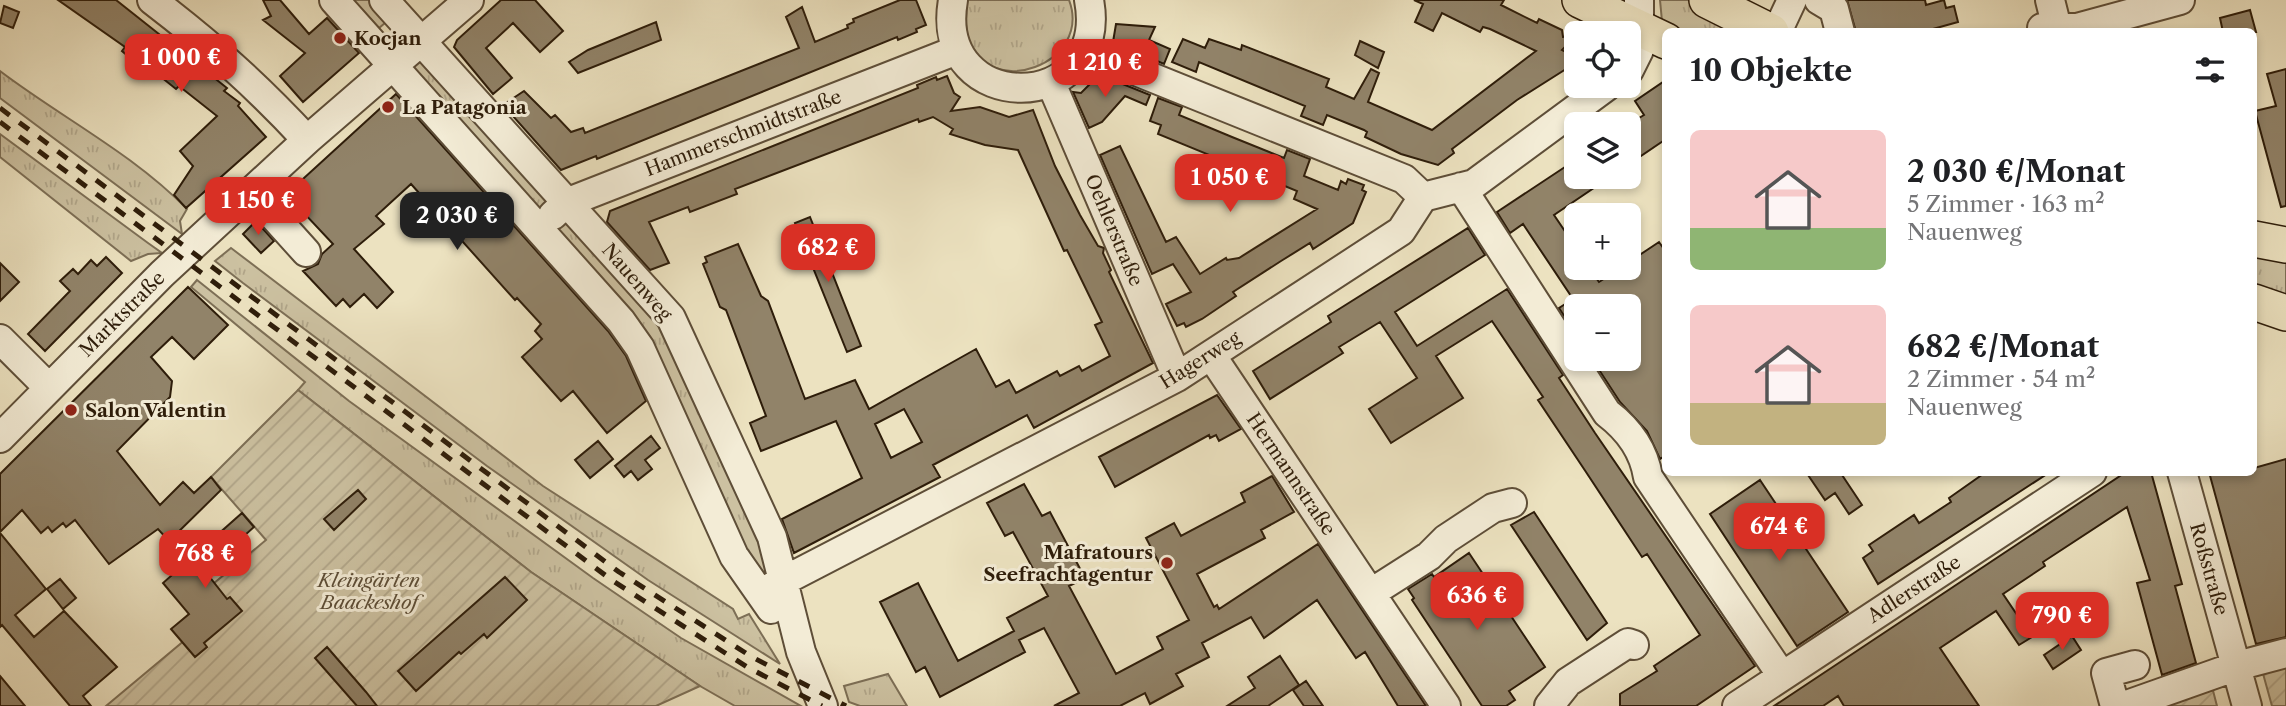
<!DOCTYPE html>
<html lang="de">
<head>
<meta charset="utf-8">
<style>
	body { margin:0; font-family:"Libre Caslon Text",serif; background:#f2f2f2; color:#202124; height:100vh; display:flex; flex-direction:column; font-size:26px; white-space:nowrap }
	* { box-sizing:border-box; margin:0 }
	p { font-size:23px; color:#757577 }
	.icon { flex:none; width:38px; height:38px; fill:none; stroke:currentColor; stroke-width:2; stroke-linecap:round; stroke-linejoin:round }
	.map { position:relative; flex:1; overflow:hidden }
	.drawer { position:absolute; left:1662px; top:28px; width:595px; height:448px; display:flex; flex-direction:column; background:#fff; border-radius:10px; box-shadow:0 4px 10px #0003 }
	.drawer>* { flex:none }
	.controls { position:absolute; left:1564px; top:21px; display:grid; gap:14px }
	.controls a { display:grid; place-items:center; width:77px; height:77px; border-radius:10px; background:#fff; box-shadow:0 4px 10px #0003; font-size:35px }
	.price { position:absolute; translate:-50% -60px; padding:0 16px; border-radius:14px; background:#d93025; color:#fff; font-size:23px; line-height:46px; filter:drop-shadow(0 2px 4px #0008) }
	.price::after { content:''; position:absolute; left:50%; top:42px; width:21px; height:16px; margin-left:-10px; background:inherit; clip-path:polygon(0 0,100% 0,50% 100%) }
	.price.selected { background:#222; color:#fff }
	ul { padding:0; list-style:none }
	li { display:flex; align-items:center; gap:21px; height:175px; padding:0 28px }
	li span { display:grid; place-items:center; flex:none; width:196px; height:140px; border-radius:10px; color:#555 }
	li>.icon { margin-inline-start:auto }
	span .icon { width:84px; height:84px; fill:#fffc; stroke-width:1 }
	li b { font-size:30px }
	h2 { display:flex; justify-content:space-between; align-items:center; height:84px; padding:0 28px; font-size:30px }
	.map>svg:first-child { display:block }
	.grass { fill:url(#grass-tufts); stroke:#7d6f56; stroke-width:2 }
	.garden { fill:url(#garden-furrows); stroke:#7d6f56; stroke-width:2 }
	.building { fill:#918369; stroke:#2e1d0a; stroke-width:2; fill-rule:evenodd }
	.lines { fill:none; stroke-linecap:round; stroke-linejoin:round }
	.minor-casing { stroke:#5e4e38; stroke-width:32 }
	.major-casing { stroke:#2e1d0a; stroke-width:38 }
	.minor { stroke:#f3ecd6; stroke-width:28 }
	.major { stroke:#ece2c0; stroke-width:35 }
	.rail { stroke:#2e1d0a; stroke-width:5; stroke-dasharray:12 12; stroke-linecap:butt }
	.poi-dot { fill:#8f2418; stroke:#f3ecd6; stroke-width:2.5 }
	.labels { text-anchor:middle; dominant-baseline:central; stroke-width:6; stroke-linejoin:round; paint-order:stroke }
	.poi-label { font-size:19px; font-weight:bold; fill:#2e1d0a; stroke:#f3ecd6; text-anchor:start }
	.street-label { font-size:19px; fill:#2e1d0a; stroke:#f3ecd6 }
	.park-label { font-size:19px; font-style:italic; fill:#5d4e37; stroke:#f3ecd6 }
</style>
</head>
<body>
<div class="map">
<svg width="2286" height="706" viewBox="0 0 2286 706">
	<defs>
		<pattern id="grass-tufts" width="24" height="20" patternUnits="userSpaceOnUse" patternTransform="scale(1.75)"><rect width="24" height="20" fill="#ccc1a1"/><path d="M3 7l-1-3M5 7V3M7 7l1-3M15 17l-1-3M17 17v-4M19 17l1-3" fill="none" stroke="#b0a589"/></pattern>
		<pattern id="garden-furrows" width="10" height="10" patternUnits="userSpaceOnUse" patternTransform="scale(1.75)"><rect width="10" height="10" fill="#ccc1a1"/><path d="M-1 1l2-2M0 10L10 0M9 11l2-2" fill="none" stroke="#b0a589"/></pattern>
	</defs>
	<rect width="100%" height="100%" fill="#ece2c0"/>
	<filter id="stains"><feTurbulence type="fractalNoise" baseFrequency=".00286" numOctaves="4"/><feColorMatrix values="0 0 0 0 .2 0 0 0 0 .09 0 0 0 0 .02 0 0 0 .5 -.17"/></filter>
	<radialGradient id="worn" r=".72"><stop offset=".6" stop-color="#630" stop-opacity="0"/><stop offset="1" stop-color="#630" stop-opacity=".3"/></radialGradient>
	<!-- grass -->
	<path class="grass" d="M353,0H377L392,17L379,28Z
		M967,0H1069C1093,64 988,102 968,38C964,27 967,11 967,0Z
		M1660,0H1688L1755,31L1663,32Z
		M421,55L666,326L760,533L769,577L741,551L645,333L407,68Z
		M0,71C62,118 132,153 187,209L180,221L182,234L0,98Z
		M0,134L148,243L162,253L148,254L131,261L0,157Z
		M231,248L543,486L733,609L738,619L749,614L780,664L648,580L487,466L243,283L215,261Z
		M2254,254L2286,261V298L2254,289Z
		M197,280L349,401L593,578L681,638L801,706H735L700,686L531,572L298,390L305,382L191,287Z
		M888,674L907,706H860L849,702L844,686Z"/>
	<!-- garden -->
	<path class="garden" d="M298,390L531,572L700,686L656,706H106L222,609L207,589L266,540L211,477Z
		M2286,663V706H2272L2262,670Z
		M2210,679L2217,706H2136Z"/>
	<!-- building -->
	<path class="building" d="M58,0H116L227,88L224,91L240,103L238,106L266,137L186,208L174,195L193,166L180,151L217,116L179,86L176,89L156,73L153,77L122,51L125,47Z
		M263,0H280L309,34L327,18L359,53L303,102L280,76L305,53L263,20L271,16Z
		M501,0H535L563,31L540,52L513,23L486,48L512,78L493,94L454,47L457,40Z
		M900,0H916L926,25L916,29L917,32L898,40L897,37L597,159L596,156L561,170L503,105L524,91L551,118L555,115L571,132L583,128L585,133L799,48L786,17L802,7L815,42L848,28L847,25L854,22L853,19Z
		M1414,0H1504L1501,5L1537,23L1539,19L1562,30L1563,37L1576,36L1562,50L1566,52V69L1517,100L1452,149L1454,153L1438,165L1401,154L1365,137L1367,132L1364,130L1327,115L1323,125L1301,116L1305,106L1199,62L1196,72L1172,62L1183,39L1205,48L1209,39L1241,50L1242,45L1329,79L1326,87L1354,99L1371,69L1379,73L1368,102L1432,130L1536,51L1490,29L1483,27L1480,32L1442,13L1433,31L1415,22L1423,4Z
		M1847,0H1925L1926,5L1944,0L1946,8L1954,6L1958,22L1922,32H1856Z
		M4,6L19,12L13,28L0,23Z
		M2250,10L2256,32H2223L2220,18Z
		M656,22L661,40L578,73L569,62L588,50Z
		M1116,24L1155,27L1149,40L1170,49L1164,64L1113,42Z
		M1360,41L1384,52L1378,68L1355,55Z
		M2286,69V206L2281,207L2255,111L2276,106L2267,74Z
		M1093,72L1150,95L1146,105L1125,96L1102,122L1089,128L1073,92L1081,93L1095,79Z
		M947,76L954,93L960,97L951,111L980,107L1009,117L1033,110L1055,166L1080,215L1098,246L1104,248L1103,253L1111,270L1109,272L1153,363L1034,428L1027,415L933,465L940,477L794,553L782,519L862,478L836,421L761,451L750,423L766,416L726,310L720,307L711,284L703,264L707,262L705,257L738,244L761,296L768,301L805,399L855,380L869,409L976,349L996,387L1009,380L1016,393L1057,371L1060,376L1079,366L1082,371L1110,356L1095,325L1102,322L1067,250L1064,251L1018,150L985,145L950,134L953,129L933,117L919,122L918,119L735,189L737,194L690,212L688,207L649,222L669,263L650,270L607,222L610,211L918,88L917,85L936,77L937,80ZM904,409L922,442L891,458L875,424Z
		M1666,80V139L1629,164V124L1644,115L1635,101Z
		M396,94L608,331L626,356L646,401L607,433L573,391L561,401L522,357L542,339L535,331L541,324L517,298L515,300L411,184L376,216L384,224L354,249L393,292L377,308L364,294L350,307L343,299L336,306L303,271L318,264L322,254L333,244L304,213L298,218L281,199Z
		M1158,98L1182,107L1179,115L1232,137L1284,158L1287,150L1310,159L1304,176L1338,190L1341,181L1346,184L1348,179L1364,185L1362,190L1366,192L1353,223L1313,249L1310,243L1281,261L1233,292L1236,296L1202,319L1186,327L1184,323L1177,326L1166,304L1191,292L1173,264L1152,274L1100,155L1120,146L1166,242L1176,237L1200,274L1226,258L1227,260L1239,258L1317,209L1294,199L1297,191L1158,134L1161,125L1150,121Z
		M1577,159V177H1610L1554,215L1577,249V268H1589L1599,282L1621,268H1629V262L1659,242L1666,252V455L1660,459L1647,431L1620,402L1592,359H1629V306L1577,304V336L1559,308L1573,299L1523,224L1510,233L1497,212Z
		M810,217L861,346L847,352L795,223Z
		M256,221L274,241L261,253L243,234Z
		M1468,228L1485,255L1395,312L1417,346L1507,289L1563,375L1559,378L1595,433L1755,666L1696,706H1620V694L1657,671L1654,666L1700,635L1647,554L1642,557L1586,472L1538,400L1543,397L1492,321L1436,356L1463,398L1391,443L1369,409L1417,378L1380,322L1339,347L1343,353L1270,399L1253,371L1331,322L1328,316Z
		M106,257L122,273L45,351L28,334L70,291L60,281L73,269L78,274L91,260L97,266Z
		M0,263L19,282L0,301Z
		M188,287L228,325L194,359L172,337L151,357L172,381L170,397L117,451L160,505L183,482L194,493L211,477L221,490L169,541L158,529L109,564L75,520L66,527L63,523L52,532L48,527L41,533L22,510L0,532V474Z
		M1217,395L1241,429L1219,441L1216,435L1210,438L1209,435L1115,487L1099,457Z
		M651,436L660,448L645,460L652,469L638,480L631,471L624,477L615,466Z
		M598,441L613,459L590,478L575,460Z
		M2286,459V637L2256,644L2209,472H2254V468Z
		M1806,472H1840L1862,505L1849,514L1835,493L1825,500Z
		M1986,472H2050L1878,584L1863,558L1873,551L1869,545L1914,515L1919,523L1951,502L1949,498Z
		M2126,472H2151L2182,584L2175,586L2196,663L2162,675L2137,583L2150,580L2127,507L2043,562L2045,566L2003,594L2032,637L2019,645L1996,611L1940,648L1979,706H1844L1838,696L1823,706H1774Z
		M1272,476L1294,512L1261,530L1265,538L1197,574L1214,607L1217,605L1219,609L1318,544L1426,706H1398L1365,652L1356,658L1317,600L1264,638L1251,617L1202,643L1209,657L1176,674L1183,686L1150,704L1145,693L1120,706H1054L1079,693L1044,628L1019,640L1025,652L940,697L925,667L916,672L880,602L918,583L958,661L1014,631L1007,618L1048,596L1013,532L1005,536L987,503L1024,484L1042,516L1050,512L1085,578L1069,586L1116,674L1163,649L1157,637L1189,620L1146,538L1174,523L1181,536L1245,502L1241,493Z
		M1760,480L1848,612L1797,646L1710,514Z
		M358,490L366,499L334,530L324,519Z
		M1534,512L1607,623L1587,640L1511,525Z
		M242,513L254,527L205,571L227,599L230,597L242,611L204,643L207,647L195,657L171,629L189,614L163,583Z
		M0,533L46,589L15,615L34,637L64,611L117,667L83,696L91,706H70L2,625L0,627Z
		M1469,553L1545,667L1509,691L1515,700L1506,706H1482L1412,600L1414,598L1408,589L1432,574L1434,577Z
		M505,577L527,600L487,638L484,634L461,654L459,652L416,691L398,671Z
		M60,579L76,598L63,609L47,589Z
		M2072,636L2081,650L2053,669L2044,655Z
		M327,647L366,692L377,706H357L315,658Z
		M1280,656L1299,685L1268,706H1227L1255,688L1248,677Z
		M0,676L25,706H0Z
		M1306,681L1323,706H1304L1293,690Z"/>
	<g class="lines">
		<!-- minor casing -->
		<g class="minor-casing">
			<path id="minor" d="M152,0C212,46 256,85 307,140
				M334,0L621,321L640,348L734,556L771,609
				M384,0L671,318L772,537L801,652L823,706
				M953,0C932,118 1111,116 1089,0
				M1819,0L1834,9L1840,32
				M2050,0L2058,32
				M2042,28H2077L2180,0
				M1777,32L1792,0
				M1084,50L1404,179L1423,197
				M1629,70L1639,50V0
				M1051,83L1177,377
				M1461,187L1607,413C1628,429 1644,451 1648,477L1782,676
				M252,192L306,252
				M553,215L566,203L957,50
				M0,339L49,388
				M1211,355L1446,706
				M0,438L162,274L307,140L469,0
				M2182,472L2247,706
				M760,593L1177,377L1401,231L1423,197L1474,184L1607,86
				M1371,593L1429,556L1446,539L1493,508L1512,503
				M1549,706L1568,682L1628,643L1634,645
				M1737,706L2092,472
				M2115,706L2106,673L2135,665
				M2124,706L2237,666L2286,653"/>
		</g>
		<!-- major casing -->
		<g class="major-casing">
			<path id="major" d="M1580,0L1666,41
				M1707,0L1771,32
				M2254,239L2286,245
				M2254,302L2286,313"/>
		</g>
		<!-- minor -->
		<use href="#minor" class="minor"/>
		<!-- major -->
		<use href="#major" class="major"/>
		<!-- rail -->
		<path class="rail" d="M0,108L619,572L752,657L846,706
			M0,122L613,581L747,667L822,706"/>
	</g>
	<!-- markers -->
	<g class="poi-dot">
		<circle cx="340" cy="38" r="7"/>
		<circle cx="388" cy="107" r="7"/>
		<circle cx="71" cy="410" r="7"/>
		<circle cx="1167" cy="563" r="7"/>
	</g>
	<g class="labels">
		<!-- poi labels -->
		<g class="poi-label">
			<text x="354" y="38">Kocjan</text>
			<text x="402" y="107">La Patagonia</text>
			<text x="85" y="410">Salon Valentin</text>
			<text x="1153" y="552" text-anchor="end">Mafratours<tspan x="1153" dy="22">Seefrachtagentur</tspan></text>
		</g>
		<!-- street labels -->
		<g class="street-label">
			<text transform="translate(743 133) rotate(-21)">Hammerschmidtstraße</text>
			<text transform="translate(1114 230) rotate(67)">Oehlerstraße</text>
			<text transform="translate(637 282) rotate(49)">Nauenweg</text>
			<text transform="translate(122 314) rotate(-45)">Marktstraße</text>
			<text transform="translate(1200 360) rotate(-32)">Hagerweg</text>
			<text transform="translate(1291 474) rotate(56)">Hermannstraße</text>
			<text transform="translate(2209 569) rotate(74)">Roßstraße</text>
			<text transform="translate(1914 589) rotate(-33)">Adlerstraße</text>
		</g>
		<!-- park labels -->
		<g class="park-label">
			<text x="369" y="580">Kleingärten<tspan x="369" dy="22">Baackeshof</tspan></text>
		</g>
	</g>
	<rect width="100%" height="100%" filter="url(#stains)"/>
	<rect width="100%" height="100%" fill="url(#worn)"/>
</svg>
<div class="controls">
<a><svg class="icon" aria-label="locate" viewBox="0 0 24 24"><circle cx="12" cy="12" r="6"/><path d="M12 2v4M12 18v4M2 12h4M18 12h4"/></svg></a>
<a><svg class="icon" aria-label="layers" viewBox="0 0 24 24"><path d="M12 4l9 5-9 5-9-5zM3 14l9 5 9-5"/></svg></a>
<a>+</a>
<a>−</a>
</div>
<b class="price" style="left:181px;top:94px">1 000 €</b>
<b class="price" style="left:1105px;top:99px">1 210 €</b>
<b class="price" style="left:1230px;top:214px">1 050 €</b>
<b class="price" style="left:258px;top:237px">1 150 €</b>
<b class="price selected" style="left:457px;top:252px">2 030 €</b>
<b class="price" style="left:828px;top:284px">682 €</b>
<b class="price" style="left:1779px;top:563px">674 €</b>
<b class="price" style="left:205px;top:590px">768 €</b>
<b class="price" style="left:1477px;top:632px">636 €</b>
<b class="price" style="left:2062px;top:652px">790 €</b>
<section class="drawer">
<h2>10 Objekte<svg class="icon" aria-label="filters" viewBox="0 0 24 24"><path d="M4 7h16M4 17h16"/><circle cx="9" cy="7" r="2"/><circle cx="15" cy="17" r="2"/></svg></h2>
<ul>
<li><span style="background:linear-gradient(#f6c9c9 70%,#8fb573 0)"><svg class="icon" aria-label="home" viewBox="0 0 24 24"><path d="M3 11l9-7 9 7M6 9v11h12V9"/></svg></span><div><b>2 030 €/Monat</b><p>5 Zimmer · 163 m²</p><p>Nauenweg</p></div></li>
<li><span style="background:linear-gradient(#f6c9c9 70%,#c2b280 0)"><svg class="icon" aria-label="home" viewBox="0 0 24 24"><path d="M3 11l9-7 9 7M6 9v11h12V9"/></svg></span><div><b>682 €/Monat</b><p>2 Zimmer · 54 m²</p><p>Nauenweg</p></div></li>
</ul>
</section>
</div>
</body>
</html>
